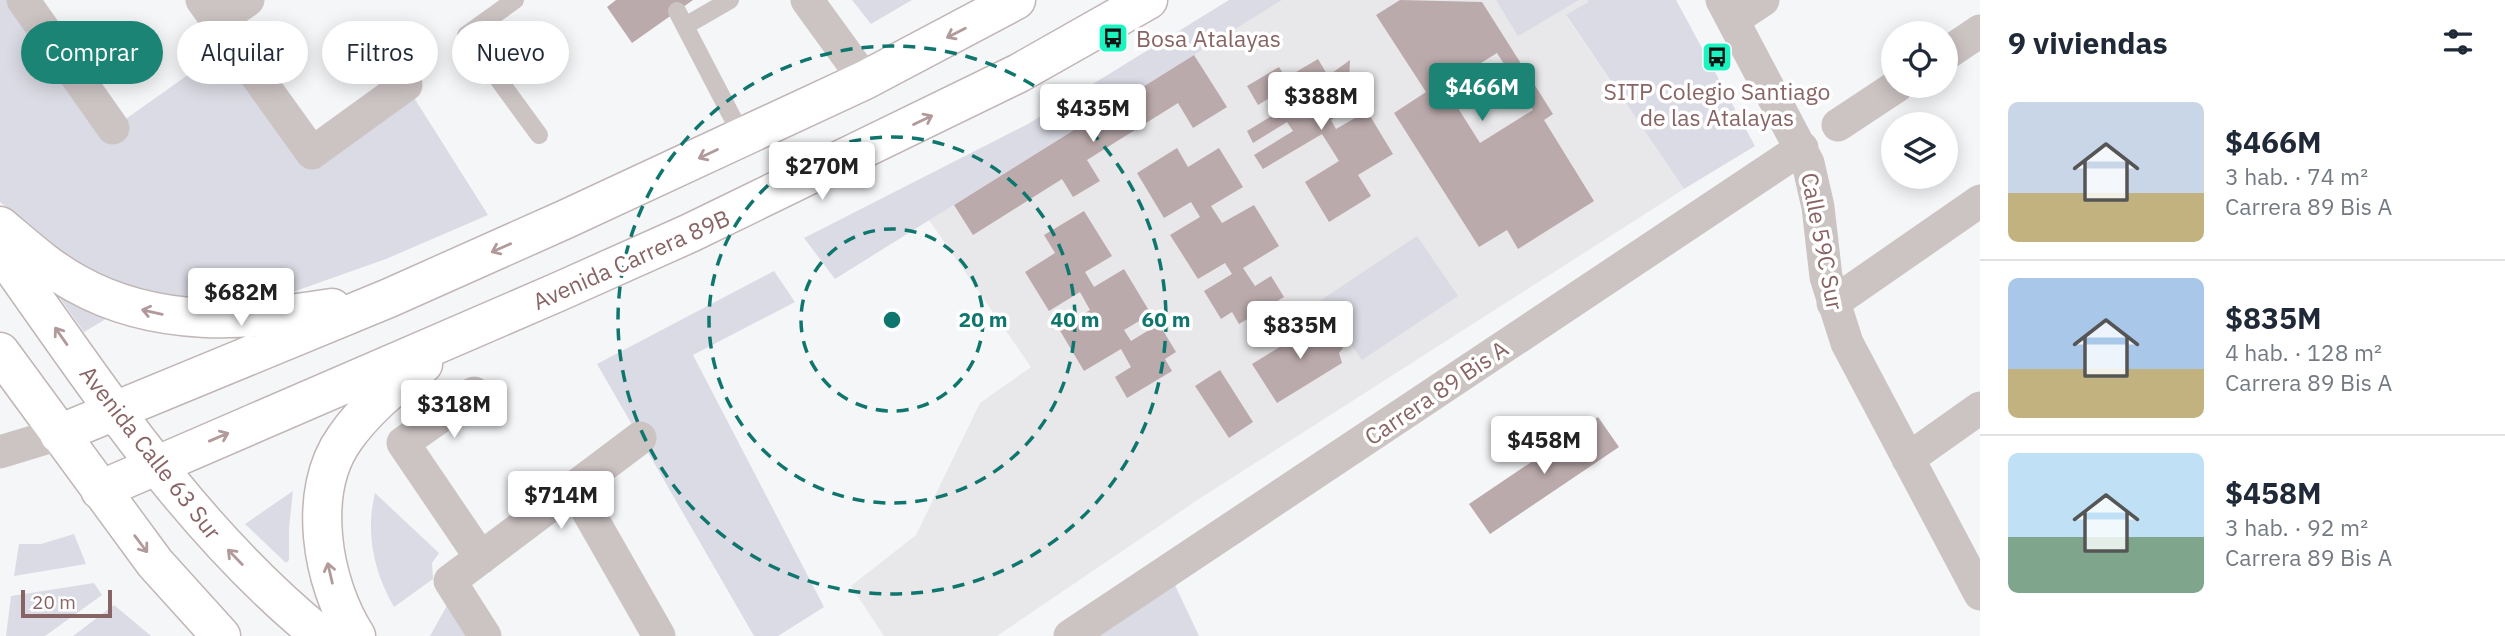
<!DOCTYPE html>
<html lang="es">
<head>
<meta charset="utf-8">
<style>
	body { margin:0; font-family:"IBM Plex Sans",sans-serif; background:#f2f2f3; color:#1f2937; height:100vh; display:flex; flex-direction:column; font-size:26px; white-space:nowrap }
	* { box-sizing:border-box; margin:0 }
	p { font-size:23px; color:#747a83 }
	.icon { flex:none; width:38px; height:38px; fill:none; stroke:currentColor; stroke-width:2; stroke-linecap:round; stroke-linejoin:round }
	.map { position:relative; flex:1; overflow:hidden }
	.side { display:flex; flex-direction:column; background:#fff; width:525px }
	.side>* { flex:none }
	.top-card { position:absolute; left:21px; top:21px; width:665px; height:63px; display:flex; gap:14px }
	.controls { position:absolute; left:1881px; top:21px; display:grid; gap:14px }
	.controls a { display:grid; place-items:center; width:77px; height:77px; border-radius:50%; background:#fff; box-shadow:0 4px 18px #0003; font-size:35px }
	.scale { position:absolute; left:21px; bottom:18px; width:91px; box-sizing:border-box; padding-left:7px; border:4px solid #896465; border-top:0; font-size:19px; line-height:24px; white-space:nowrap; color:#896465; -webkit-text-stroke:5px #fff; paint-order:stroke }
	.price { position:absolute; translate:-50% -60px; padding:0 16px; border-radius:7px; background:#fff; color:#222; font-size:23px; line-height:46px; filter:drop-shadow(0 2px 4px #0008) }
	.price::after { content:''; position:absolute; left:50%; top:42px; width:21px; height:16px; margin-left:-10px; background:inherit; clip-path:polygon(0 0,100% 0,50% 100%) }
	.price.active { background:#1c8475; color:#fff }
	ul { padding:0; list-style:none }
	li { display:flex; align-items:center; gap:21px; height:175px; padding:0 28px }
	li+li { border-top:2px solid #e0e1e3 }
	li span { display:grid; place-items:center; flex:none; width:196px; height:140px; border-radius:10px; color:#555 }
	li>.icon { margin-inline-start:auto }
	span .icon { width:84px; height:84px; fill:#fffc; stroke-width:1 }
	li b { font-size:30px }
	h2 { display:flex; justify-content:space-between; align-items:center; height:84px; padding:0 28px; font-size:30px }
	.tag { padding:0 24px; border-radius:32px; background:#fff; box-shadow:0 4px 18px #0003; font-size:24px; line-height:63px }
	.tag.active { background:#1c8475; color:#fff }
	main { display:flex; flex:1; min-height:0 }
	.map>svg:first-child { display:block }
	.built { fill:#e8e7e9 }
	.green { fill:#dbdbe5 }
	.building { fill:#bbaaac; fill-rule:evenodd }
	.lines { fill:none; stroke-linecap:round; stroke-linejoin:round }
	.secondary-casing { stroke:#c1b5b5; stroke-width:41 }
	.lane { stroke:#ccc3c3; stroke-width:18 }
	.street { stroke:#ccc3c3; stroke-width:33 }
	.secondary { stroke:#fff; stroke-width:38 }
	.oneway { stroke:#b29a9b }
	.ring { fill:none; stroke:#0f766e; stroke-width:3.5; stroke-dasharray:12 9 }
	.labels { text-anchor:middle; dominant-baseline:central; stroke-width:7; stroke-linejoin:round; paint-order:stroke }
	.poi-label { font-size:23px; fill:#896465; stroke:#fff; text-anchor:start }
	.street-label { font-size:23px; fill:#896465; stroke:#fff }
	.centre { fill:#0f766e; stroke:#fff; stroke-width:3.5 }
	.ring-label { font-size:21px; text-anchor:middle; font-weight:bold; fill:#0f766e; stroke:#fff; stroke-width:7; stroke-linejoin:round; paint-order:stroke }
</style>
</head>
<body>
<main>
<div class="map">
<svg width="1980" height="636" viewBox="0 0 1980 636">
	<rect width="100%" height="100%" fill="#f5f6f8"/>
	<!-- built -->
	<path class="built" d="M1282,0H1587L1588,2L1566,16L1684,189L1199,499L997,636H884L851,586L916,535L980,403L1031,367L929,220Z"/>
	<!-- green -->
	<path class="green" d="M0,0H23L113,128L233,43L312,152L406,85L488,215L386,259L287,294L216,305L124,287L73,260L0,202Z
		M852,0H912L871,24Z
		M1229,0H1282L835,279L804,238L1028,124Z
		M1496,0H1579L1518,36Z
		M1587,0H1676L1755,146L1684,189L1566,15L1588,2Z
		M1417,236L1458,296L1362,360L1321,300Z
		M774,271L795,302L693,355L824,607L778,636H754L597,364Z
		M44,276L106,319L84,332Z
		M293,491L289,528V560L286,563L245,524Z
		M375,493L439,553L432,563L433,579L394,607C374,572 365,533 375,493Z
		M74,534L86,564L14,576L19,544H41Z
		M94,583L102,595L45,636H6L11,596Z
		M1174,583L1199,636H1095Z
		M449,602L473,636H430Z
		M114,605L151,636H73Z"/>
	<!-- building -->
	<path class="building" d="M616,0H693L632,43L607,7Z
		M1400,0L1482,2L1553,114L1544,120L1594,201L1518,249L1507,230L1479,247L1394,113L1426,92L1376,15ZM1497,53L1533,110L1480,143L1444,86Z
		M1194,55L1227,107L1193,128L1178,103L1087,160L1100,181L1073,197L1062,179L973,235L954,205Z
		M1318,59L1328,76L1350,60L1348,109L1331,120L1336,129L1367,111L1393,154L1358,175L1371,196L1329,222L1305,182L1339,161L1322,134L1263,169L1254,155L1293,131L1287,122L1253,143L1247,131L1280,111L1271,97L1258,105L1247,86L1279,67L1286,78Z
		M1177,148L1188,167L1219,148L1243,187L1211,206L1222,223L1254,205L1279,246L1243,268L1255,286L1271,276L1284,297L1239,324L1232,312L1221,319L1204,291L1232,274L1225,263L1198,279L1170,235L1200,217L1191,202L1164,218L1137,173Z
		M1084,211L1112,256L1085,272L1094,287L1124,269L1151,314L1124,330L1131,341L1159,324L1176,352L1165,359L1172,371L1127,398L1115,377L1131,367L1121,349L1084,371L1059,329L1090,310L1080,292L1049,311L1025,272L1055,253L1044,235Z
		M1325,319L1343,348L1339,353L1342,363L1277,403L1252,364Z
		M1220,370L1253,422L1229,438L1195,386Z
		M1598,417L1619,447L1490,534L1469,504Z"/>
	<g class="lines">
		<!-- secondary casing -->
		<g class="secondary-casing">
			<path id="secondary" d="M0,226C25,247 49,269 77,284C156,328 246,322 332,308
				M0,250C97,386 190,530 321,636
				M0,352L155,563L221,636
				M59,434L389,298L566,219L865,80L1016,0
				M100,490L558,292L690,233L1019,73L1148,0
				M356,636C322,583 306,492 345,438C366,408 394,385 423,364"/>
		</g>
		<!-- lane -->
		<path class="lane" d="M515,0L466,35L539,135
			M677,11L743,138
			M685,26L730,0"/>
		<!-- street -->
		<path class="street" d="M23,0L113,128
			M202,0L312,153L406,85
			M807,0L865,80
			M1722,0L1808,163L1818,207L1826,277L1847,343L1980,594
			M1733,20L1763,0
			M218,21L248,0
			M1946,54L1980,31
			M1838,125L1897,86
			M1833,303L1980,201
			M474,393L403,443L481,558
			M0,452L59,434
			M1908,459L1980,408
			M574,487L659,636
			M485,636L450,581L640,438
			M1070,636L1802,148"/>
		<!-- secondary -->
		<use href="#secondary" class="secondary"/>
	</g>
	<!-- one-way arrows -->
	<defs><path id="oneway-shaft" d="M-6 0H5M1.5-3L5.5 0L1.5 3" fill="none" stroke-width="1.6" stroke-linecap="round" stroke-linejoin="round" transform="scale(1.75)"/></defs>
	<g class="oneway">
		<use href="#oneway-shaft" transform="translate(956 33) rotate(153)"/>
		<use href="#oneway-shaft" transform="translate(923 120) rotate(-26)"/>
		<use href="#oneway-shaft" transform="translate(708 154) rotate(155)"/>
		<use href="#oneway-shaft" transform="translate(501 248) rotate(156)"/>
		<use href="#oneway-shaft" transform="translate(152 312) rotate(-167)"/>
		<use href="#oneway-shaft" transform="translate(61 336) rotate(-125)"/>
		<use href="#oneway-shaft" transform="translate(219 437) rotate(-23)"/>
		<use href="#oneway-shaft" transform="translate(141 544) rotate(53)"/>
		<use href="#oneway-shaft" transform="translate(235 557) rotate(-134)"/>
		<use href="#oneway-shaft" transform="translate(330 573) rotate(-103)"/>
	</g>
	<!-- distance rings -->
	<g class="ring">
		<circle cx="892" cy="320" r="91"/>
		<circle cx="892" cy="320" r="183"/>
		<circle cx="892" cy="320" r="274"/>
	</g>
	<!-- icons -->
	<defs>
		<g id="bus-square" transform="scale(1.575)"><rect x="-9" y="-9" width="18" height="18" rx="4" fill="#19f4c0" stroke="#fff"/><path d="M-5-6H5V4H4V6H2V4H-2V6H-4V4H-5ZM-3.5-4V0h7V-4ZM-3.5 1.2v1.5H-2V1.2ZM2 1.2v1.5H3.5V1.2Z" fill="#111"/></g>
	</defs>
	<g fill-rule="evenodd">
		<use href="#bus-square" x="1113" y="38"/>
		<use href="#bus-square" x="1717" y="57"/>
	</g>
	<g class="labels">
		<!-- poi labels -->
		<g class="poi-label">
			<text x="1136" y="38">Bosa Atalayas</text>
			<text x="1717" y="91" text-anchor="middle">SITP Colegio Santiago<tspan x="1717" dy="26">de las Atalayas</tspan></text>
		</g>
		<!-- street labels -->
		<g class="street-label">
			<text transform="translate(1823 241) rotate(79)">Calle 59C Sur</text>
			<text transform="translate(631 259) rotate(-24)">Avenida Carrera 89B</text>
			<text transform="translate(1436 392) rotate(-34)">Carrera 89 Bis A</text>
			<text transform="translate(151 452) rotate(52)">Avenida Calle 63 Sur</text>
		</g>
	</g>
	<circle cx="892" cy="320" r="10" class="centre"/>
	<g class="ring-label">
		<text x="983" y="327">20 m</text>
		<text x="1075" y="327">40 m</text>
		<text x="1166" y="327">60 m</text>
	</g>
</svg>
<div class="controls">
<a><svg class="icon" aria-label="locate" viewBox="0 0 24 24"><circle cx="12" cy="12" r="6"/><path d="M12 2v4M12 18v4M2 12h4M18 12h4"/></svg></a>
<a><svg class="icon" aria-label="layers" viewBox="0 0 24 24"><path d="M12 4l9 5-9 5-9-5zM3 14l9 5 9-5"/></svg></a>
</div>
<div class="scale">20 m</div>
<b class="price active" style="left:1482px;top:123px">$466M</b>
<b class="price" style="left:1321px;top:132px">$388M</b>
<b class="price" style="left:1093px;top:144px">$435M</b>
<b class="price" style="left:822px;top:202px">$270M</b>
<b class="price" style="left:241px;top:328px">$682M</b>
<b class="price" style="left:1300px;top:361px">$835M</b>
<b class="price" style="left:454px;top:440px">$318M</b>
<b class="price" style="left:1544px;top:476px">$458M</b>
<b class="price" style="left:561px;top:531px">$714M</b>
<div class="top-card">
<a class="tag active">Comprar</a>
<a class="tag">Alquilar</a>
<a class="tag">Filtros</a>
<a class="tag">Nuevo</a>
</div>
</div>
<section class="side">
<h2>9 viviendas<svg class="icon" aria-label="filters" viewBox="0 0 24 24"><path d="M4 7h16M4 17h16"/><circle cx="9" cy="7" r="2"/><circle cx="15" cy="17" r="2"/></svg></h2>
<ul>
<li><span style="background:linear-gradient(#c9d6e8 65%,#c2b280 0)"><svg class="icon" aria-label="home" viewBox="0 0 24 24"><path d="M3 11l9-7 9 7M6 9v11h12V9"/></svg></span><div><b>$466M</b><p>3 hab. · 74 m²</p><p>Carrera 89 Bis A</p></div></li>
<li><span style="background:linear-gradient(#a9c7e8 65%,#c2b280 0)"><svg class="icon" aria-label="home" viewBox="0 0 24 24"><path d="M3 11l9-7 9 7M6 9v11h12V9"/></svg></span><div><b>$835M</b><p>4 hab. · 128 m²</p><p>Carrera 89 Bis A</p></div></li>
<li><span style="background:linear-gradient(#bfe0f5 60%,#7fa58c 0)"><svg class="icon" aria-label="home" viewBox="0 0 24 24"><path d="M3 11l9-7 9 7M6 9v11h12V9"/></svg></span><div><b>$458M</b><p>3 hab. · 92 m²</p><p>Carrera 89 Bis A</p></div></li>
</ul>
</section>
</main>
</body>
</html>
